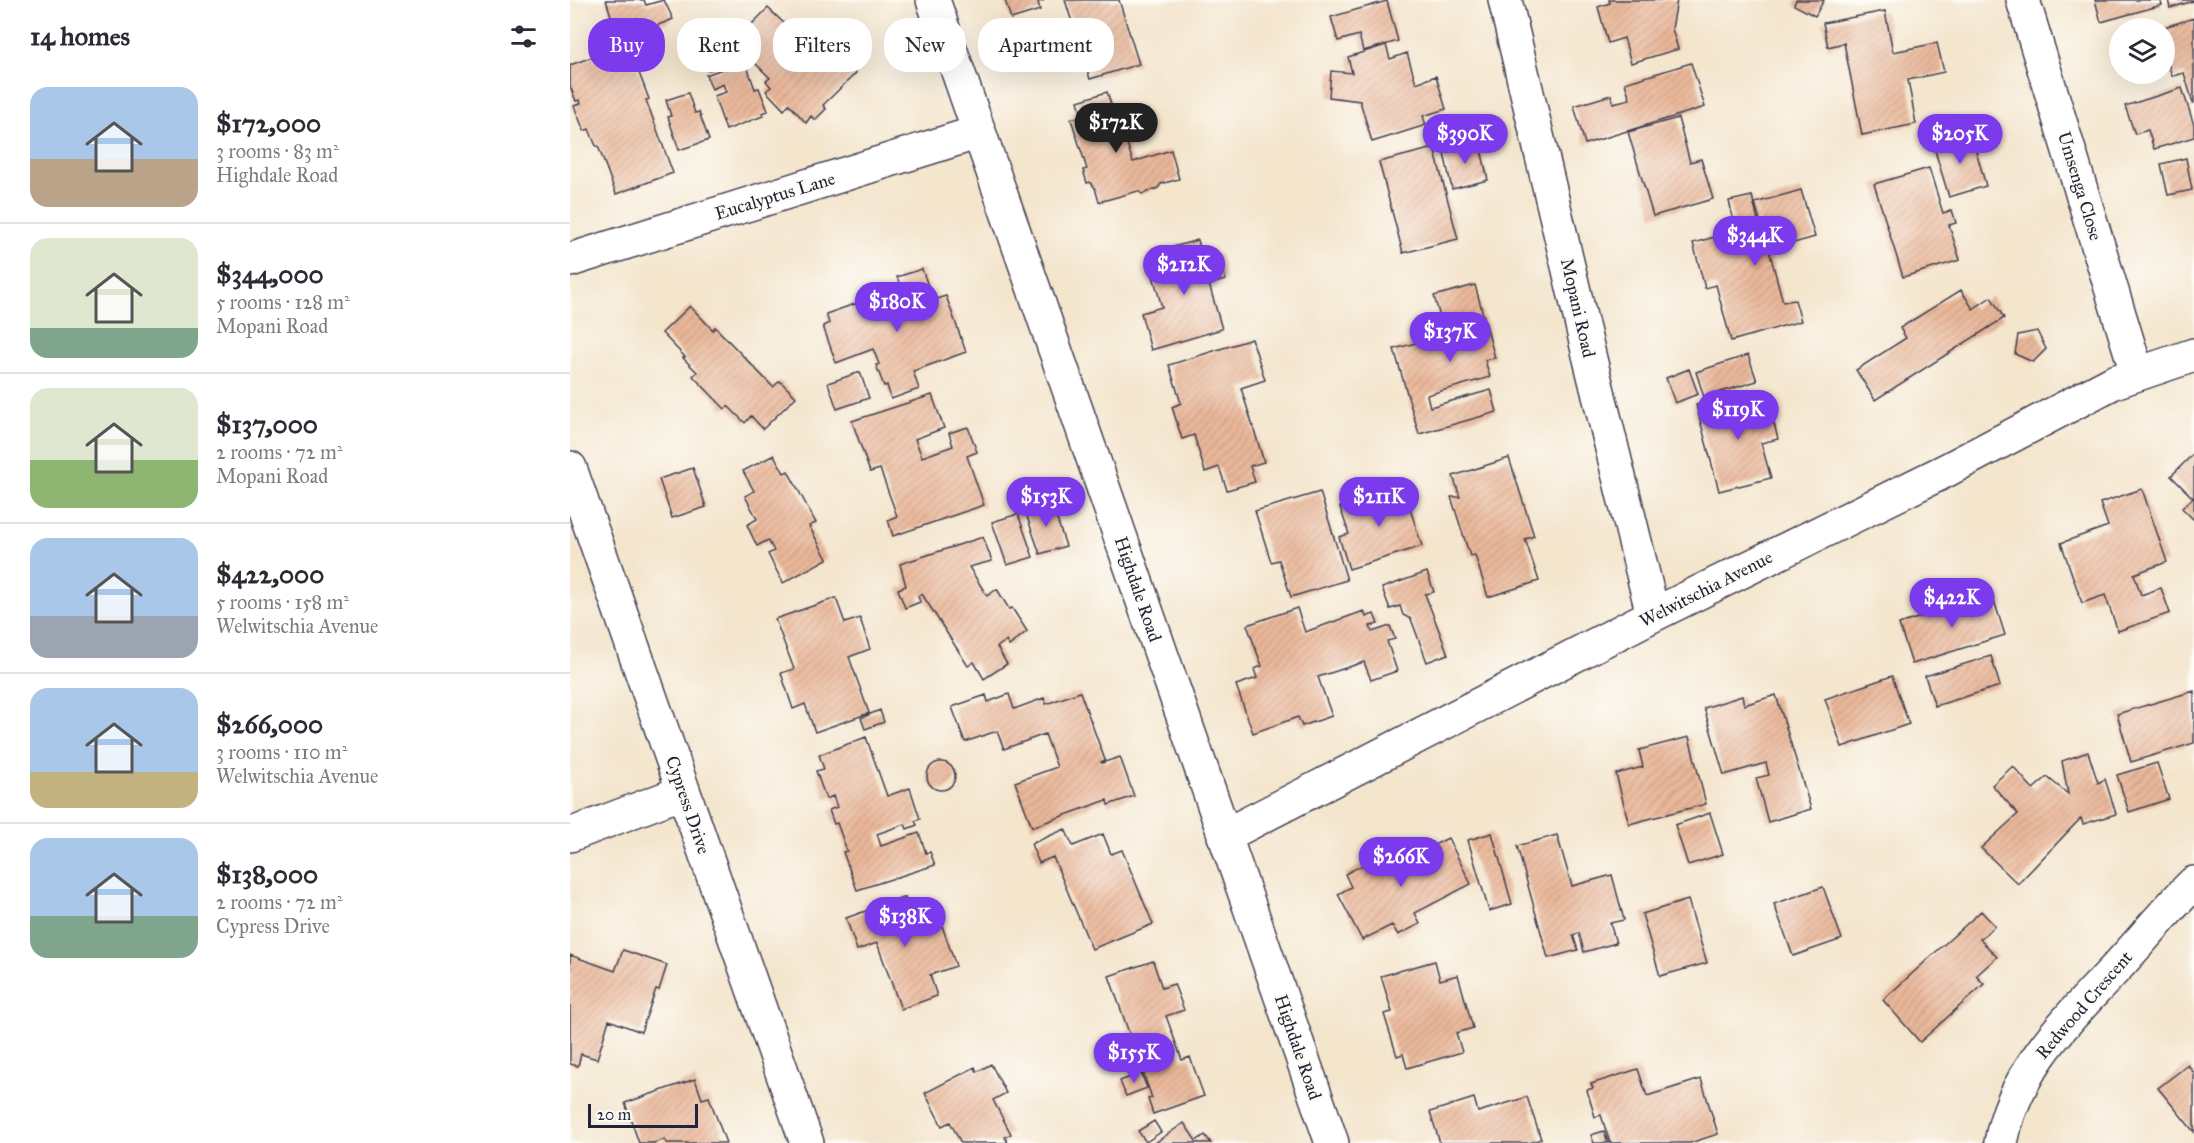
<!DOCTYPE html>
<html lang="en">
<head>
<meta charset="utf-8">
<style>
	body { margin:0; font-family:"IM FELL Great Primer",serif; background:#f7f7f7; color:#2b2b33; height:100vh; display:flex; flex-direction:column; font-size:22px; white-space:nowrap }
	* { box-sizing:border-box; margin:0 }
	p { font-size:20px; color:#7c7c81 }
	.icon { flex:none; width:33px; height:33px; fill:none; stroke:currentColor; stroke-width:2; stroke-linecap:round; stroke-linejoin:round }
	.map { position:relative; flex:1; overflow:hidden }
	.details { display:flex; flex-direction:column; background:#fff; width:570px }
	.details>* { flex:none }
	.top-card { position:absolute; left:18px; top:18px; width:570px; height:54px; display:flex; gap:12px }
	.buttons { position:absolute; left:1539px; top:18px; display:grid; gap:12px }
	.buttons a { display:grid; place-items:center; width:66px; height:66px; border-radius:50%; background:#fff; box-shadow:0 6px 24px #0002; font-size:30px }
	.scale { position:absolute; left:18px; bottom:15px; width:110px; box-sizing:border-box; padding-left:6px; border:3px solid #22223b; border-top:0; font-size:16px; line-height:21px; white-space:nowrap; color:#22223b; -webkit-text-stroke:4px #fdfcf7; paint-order:stroke }
	.price { position:absolute; translate:-50% -51px; padding:0 14px; border-radius:21px; background:#7c3aed; color:#fff; font-size:20px; line-height:39px; filter:drop-shadow(0 2px 3px #0008) }
	.price::after { content:''; position:absolute; left:50%; top:36px; width:18px; height:14px; margin-left:-9px; background:inherit; clip-path:polygon(0 0,100% 0,50% 100%) }
	.price.current { background:#222; color:#fff }
	ul { padding:0; list-style:none }
	li { display:flex; align-items:center; gap:18px; height:150px; padding:0 30px }
	li+li { border-top:2px solid #e1e1e2 }
	li span { display:grid; place-items:center; flex:none; width:168px; height:120px; border-radius:18px; color:#555 }
	li>.icon { margin-inline-start:auto }
	span .icon { width:72px; height:72px; fill:#fffc; stroke-width:1 }
	li b { font-size:26px }
	h2 { display:flex; justify-content:space-between; align-items:center; height:72px; padding:0 30px; font-size:26px }
	.pill { padding:0 21px; border-radius:24px; background:#fff; box-shadow:0 6px 24px #0002; font-size:21px; line-height:54px }
	.pill.current { background:#7c3aed; color:#fff }
	main { display:flex; flex:1; min-height:0 }
	.map>svg:first-child { display:block }
	.building { fill:url(#building-hatch) }
	.lines { fill:none; stroke-linecap:round; stroke-linejoin:round }
	.street-casing { stroke:#423f51; stroke-width:36 }
	.street { stroke:#fff; stroke-width:33 }
	.labels { text-anchor:middle; dominant-baseline:central; stroke-width:5; stroke-linejoin:round; paint-order:stroke }
	.street-label { font-size:18px; fill:#22223b; stroke:#fdfcf7 }
</style>
</head>
<body>
<main>
<section class="details">
<h2>14 homes<svg class="icon" aria-label="filters" viewBox="0 0 24 24"><path d="M4 7h16M4 17h16"/><circle cx="9" cy="7" r="2"/><circle cx="15" cy="17" r="2"/></svg></h2>
<ul>
<li><span style="background:linear-gradient(#a9c7e8 60%,#b9a48a 0)"><svg class="icon" aria-label="home" viewBox="0 0 24 24"><path d="M3 11l9-7 9 7M6 9v11h12V9"/></svg></span><div><b>$172,000</b><p>3 rooms · 83 m²</p><p>Highdale Road</p></div></li>
<li><span style="background:linear-gradient(#dfe7d0 75%,#7fa58c 0)"><svg class="icon" aria-label="home" viewBox="0 0 24 24"><path d="M3 11l9-7 9 7M6 9v11h12V9"/></svg></span><div><b>$344,000</b><p>5 rooms · 128 m²</p><p>Mopani Road</p></div></li>
<li><span style="background:linear-gradient(#dfe7d0 60%,#8fb573 0)"><svg class="icon" aria-label="home" viewBox="0 0 24 24"><path d="M3 11l9-7 9 7M6 9v11h12V9"/></svg></span><div><b>$137,000</b><p>2 rooms · 72 m²</p><p>Mopani Road</p></div></li>
<li><span style="background:linear-gradient(#a9c7e8 65%,#9aa5b1 0)"><svg class="icon" aria-label="home" viewBox="0 0 24 24"><path d="M3 11l9-7 9 7M6 9v11h12V9"/></svg></span><div><b>$422,000</b><p>5 rooms · 158 m²</p><p>Welwitschia Avenue</p></div></li>
<li><span style="background:linear-gradient(#a9c7e8 70%,#c2b280 0)"><svg class="icon" aria-label="home" viewBox="0 0 24 24"><path d="M3 11l9-7 9 7M6 9v11h12V9"/></svg></span><div><b>$266,000</b><p>3 rooms · 110 m²</p><p>Welwitschia Avenue</p></div></li>
<li><span style="background:linear-gradient(#a9c7e8 65%,#7fa58c 0)"><svg class="icon" aria-label="home" viewBox="0 0 24 24"><path d="M3 11l9-7 9 7M6 9v11h12V9"/></svg></span><div><b>$138,000</b><p>2 rooms · 72 m²</p><p>Cypress Drive</p></div></li>
</ul>
</section>
<div class="map">
<svg width="1624" height="1143" viewBox="0 0 1624 1143">
	<defs>
		<pattern id="building-hatch" width="6" height="6" patternUnits="userSpaceOnUse" patternTransform="scale(1.5)"><rect width="6" height="6" fill="#eab799"/><path d="M-1 1l2-2M0 6l6-6M5 7l2-2" fill="none" stroke="#c89d85"/></pattern>
	</defs>
	<rect width="100%" height="100%" fill="#fdfcf7"/>
	<filter id="ink" filterUnits="userSpaceOnUse"><feTurbulence type="fractalNoise" baseFrequency=".0167" numOctaves="2"/><feDisplacementMap in="SourceGraphic" scale="12" xChannelSelector="R" yChannelSelector="G"/><feConvolveMatrix kernelMatrix="1 2 1 2 8 2 1 2 1" color-interpolation-filters="sRGB"/></filter>
	<filter id="wash" filterUnits="userSpaceOnUse"><feTurbulence type="fractalNoise" baseFrequency=".008" numOctaves="4" result="noise"/><feDisplacementMap in="SourceGraphic" scale="24" xChannelSelector="R" yChannelSelector="G"/><feGaussianBlur stdDeviation="1.35" result="paint"/><feColorMatrix in="noise" values="0 0 0 0 0 0 0 0 0 0 0 0 0 0 0 0 0 1.4 0 .05"/><feComposite in="paint" operator="in"/></filter>
	<g filter="url(#wash)">
		<rect width="100%" height="100%" fill="#f4e5cd"/>
		<g id="blocks">
			<!-- building -->
			<path class="building" d="M36,0H74L76,5L94,0L103,19L49,41Z
				M435,0H473V1L468,2L470,10L441,19Z
				M495,0H549L569,64L520,79Z
				M1039,0H1107L1102,29L1108,49L1061,63L1054,38L1038,43L1028,7L1040,3Z
				M1226,0H1254L1245,16L1224,5Z
				M1525,0H1590L1592,5L1531,22Z
				M1598,0H1624V1L1600,8Z
				M817,1L828,41L793,51L789,35L768,41L761,17Z
				M198,8L236,44L246,34L286,73L253,105L256,109L245,120L241,116L236,123L219,104L214,110L196,91L201,87L196,81L200,78L164,42Z
				M1315,11L1323,52L1367,43L1374,72L1338,80L1346,124L1292,135L1274,43L1258,47L1253,23Z
				M1624,18V103H1623L1614,73L1602,76L1594,51V27Z
				M58,44L79,99L76,100L103,173L46,194L28,146H26L19,129L14,131L4,106L11,103L10,100L6,101L0,86V65Z
				M139,45L147,67L138,70L130,49Z
				M816,45L820,59L837,53L846,83L866,76L876,109L853,116L856,125L802,142L790,101L759,97L761,71L782,73L778,57Z
				M167,50L171,62L175,61L185,89L189,88L198,111L192,113L193,116L156,130L144,96L156,92L153,84L142,89L136,75L152,69L148,57Z
				M1121,63L1135,107L1015,144L1004,106L1041,95L1043,103L1060,99L1055,83Z
				M1612,88L1624,125V137L1584,149L1578,130L1565,134L1555,106Z
				M537,92L548,126L551,125L563,162L601,150L609,179L591,184L588,188L572,194L568,191L529,202L525,188L520,182L517,183L513,170L517,169L501,119L512,116L508,101Z
				M118,93L125,113L129,112L139,140L109,150L98,117L101,116L96,100Z
				M1108,118L1120,162L1131,159L1143,199L1083,216L1058,132Z
				M1401,133L1416,186L1379,197L1363,144Z
				M909,141L918,180L882,189L873,149Z
				M864,148L888,239L833,253L809,162Z
				M1616,158L1622,190L1598,195L1591,164Z
				M1359,168L1373,213L1382,210L1386,223L1379,225L1390,260L1333,277L1304,184Z
				M1231,190L1245,237L1199,250L1213,302L1225,300L1231,321L1161,341L1146,285L1135,288L1123,243L1191,224L1185,203Z
				M1182,196L1188,221L1165,226L1159,201Z
				M628,240L633,259L649,255L656,280L639,284L652,329L581,350L571,313L592,307L583,276L591,275L585,252Z
				M352,269L363,300L376,296L396,352L343,371L349,389L321,399L317,385L314,386L306,365L309,364L303,349L266,363L253,326L259,323L256,314L322,291L325,301L335,297L327,277Z
				M905,285L925,358L915,360L920,377L857,395L860,407L921,390L927,412L849,434L824,349L875,335L864,296Z
				M1391,290L1403,309L1421,297L1434,318L1305,400L1286,370L1336,338L1330,328Z
				M120,306L143,330L145,327L203,387L210,381L226,397L193,429L181,416L175,423L158,406L155,409L123,376L127,372L113,358L115,357L92,333Z
				M1467,331L1476,349L1463,362L1445,354L1448,335Z
				M682,339L695,380L671,388L694,462L680,466L685,482L657,490L649,467L635,472L624,435L612,439L602,407L611,403L599,365Z
				M1178,355L1187,381L1134,397L1126,372Z
				M1119,369L1128,394L1105,403L1096,378Z
				M290,372L299,398L267,409L258,383Z
				M362,395L374,428L345,439L352,457L383,446L379,433L398,427L407,452L397,456L414,505L323,536L318,520L327,516L310,469L300,472L282,421Z
				M1197,397L1208,439L1191,443L1201,478L1149,491L1126,405L1150,398L1153,409Z
				M1624,453V520L1612,508L1623,498L1601,476Z
				M204,455L214,473L218,471L246,523L239,526L257,559L213,583L198,554L204,551L198,540L187,546L177,525L187,519L175,496L184,491L173,471Z
				M939,458L964,536L955,539L969,581L918,597L905,555L900,556L881,497H890L883,476Z
				M123,468L136,507L102,518L89,479Z
				M833,487L852,546L779,569L769,537L779,534L770,507Z
				M1572,489L1597,562L1564,574L1571,595L1591,588L1600,613L1548,631L1535,595L1512,603L1491,543L1538,526L1530,503Z
				M750,492L777,580L721,597L709,560L701,562L685,511Z
				M481,502L496,546L470,554L455,511Z
				M448,514L463,557L437,565L422,522Z
				M413,537L422,561L399,567L417,596L427,589L439,609L442,608L457,631L439,646L436,641L427,647L437,664L414,679L404,662L398,666L352,594L348,596L350,602L335,608L328,589L336,586L330,564Z
				M857,572L864,592L855,594L878,654L857,662L841,619L833,615L830,606L820,609L812,588Z
				M1422,594L1435,635L1342,664L1329,624Z
				M266,598L275,623L290,618L300,649L279,657L299,713L245,732L235,704L223,709L211,673L224,669L205,619Z
				M727,608L735,632L794,611L796,617L804,614L808,624L800,626L802,632L820,626L825,639L817,641L827,671L801,680L794,662L748,677L762,716L732,726L728,717L683,733L666,685L687,678L684,669L692,666L677,625Z
				M1421,656L1430,686L1365,706L1355,676Z
				M1322,676L1339,724L1272,747L1255,699Z
				M1624,691V743L1561,762L1547,714Z
				M510,692L535,760L531,762L532,763L550,757L564,796L538,805L537,800L462,827L445,782L487,767L475,734L434,749L427,731L395,742L382,707L416,695L418,702L439,694L444,709L474,698L476,704Z
				M1206,695L1241,809L1198,822L1186,778L1199,775L1196,763L1154,775L1134,708L1172,696L1174,705Z
				M310,710L314,722L295,729L291,718Z
				M296,737L317,796L340,788L350,819L345,821L347,825L337,829L335,824L307,834L311,846L349,833L356,853L360,852L365,865L287,890L273,852L277,851L267,823L264,824L259,810L267,807L263,796L256,799L246,771L254,769L249,755Z
				M1119,737L1136,804L1059,824L1046,774L1073,767L1069,750Z
				M1518,752L1528,783L1535,779L1546,814L1513,824L1511,818L1448,884L1411,848L1448,814L1422,785L1443,766L1463,789L1477,777L1498,794L1492,761Z
				M357 776a14 14 0 1 1 28 0a14 14 0 1 1-28 0Z
				M1587,763L1599,799L1559,812L1547,775Z
				M1140,813L1153,854L1118,865L1105,825Z
				M495,829L503,846L533,834L541,854L552,850L583,924L522,949L483,857L469,863L461,844Z
				M922,833L942,904L919,911L898,840Z
				M987,835L1002,886L1042,875L1054,920L1040,923L1046,943L1014,952L1009,933L1003,935L1008,950L978,958L947,846Z
				M878,838L901,884L845,913L850,924L828,935L822,925L792,940L768,894L781,887L775,874L823,849L830,862Z
				M1253,887L1272,939L1223,956L1204,904Z
				M335,897L344,923L369,917L386,966L360,975L367,996L331,1009L307,943L287,950L276,918Z
				M1118,900L1137,963L1090,976L1072,914Z
				M1411,911L1425,926L1410,939L1427,957L1406,976L1414,984L1350,1042L1313,1000Z
				M53,950L97,965L89,990L86,989L71,1032L39,1020L27,1059L11,1054L8,1066L0,1064V955L45,971Z
				M583,961L592,988L604,984L614,1010L596,1016L612,1060L620,1057L634,1096L583,1114L578,1099L582,1098L539,976Z
				M865,961L870,980L888,975L903,1028L886,1033L892,1052L837,1068L833,1054L827,1056L814,1014L822,1012L811,976Z
				M421,1064L436,1093L423,1100L441,1134L435,1137L438,1143H391L380,1122L372,1126L355,1093L405,1067L407,1072Z
				M1618,1065L1624,1073V1132L1588,1088Z
				M1068,1069L1077,1096L1131,1079L1148,1134L1120,1143H1040L1031,1115L1025,1117L1017,1090L1023,1088L1021,1084Z
				M571,1073L577,1088L556,1096L550,1081Z
				M125,1079L132,1099L139,1097L156,1143H96L95,1139L84,1143H69L55,1103Z
				M957,1097L971,1139L959,1143H870L860,1112L904,1098L908,1112Z
				M584,1121L591,1132L576,1142L568,1131Z
				M614,1123L626,1141L635,1135L641,1143H585Z
				M1034,1131L1038,1143H1024L1021,1135Z"/>
		</g>
	</g>
	<g filter="url(#ink)">
		<use href="#blocks" fill-opacity="0" stroke="#423f51" stroke-width="1.5"/>
		<g class="lines">
			<!-- street casing -->
			<g class="street-casing">
				<path id="street" d="M363,0L762,1143
					M935,0L1020,359L1083,615
					M1453,0L1567,373
					M0,260L409,132
					M0,468L237,1143
					M0,835L113,792
					M654,836L1083,615L1377,470L1544,382L1624,355
					M1431,1143C1443,1071 1498,1019 1546,968C1572,940 1596,910 1624,883"/>
			</g>
			<!-- street -->
			<use href="#street" class="street"/>
		</g>
	</g>
	<g class="labels">
		<!-- street labels -->
		<g class="street-label">
			<text transform="translate(1510 186) rotate(73)">Umsenga Close</text>
			<text transform="translate(205 196) rotate(-17)">Eucalyptus Lane</text>
			<text transform="translate(1008 308) rotate(77)">Mopani Road</text>
			<text transform="translate(568 589) rotate(71)">Highdale Road</text>
			<text transform="translate(1136 589) rotate(-27)">Welwitschia Avenue</text>
			<text transform="translate(118 805) rotate(71)">Cypress Drive</text>
			<text transform="translate(1514 1005) rotate(-49)">Redwood Crescent</text>
			<text transform="translate(728 1047) rotate(71)">Highdale Road</text>
		</g>
	</g>
</svg>
<div class="buttons">
<a><svg class="icon" aria-label="layers" viewBox="0 0 24 24"><path d="M12 4l9 5-9 5-9-5zM3 14l9 5 9-5"/></svg></a>
</div>
<div class="scale">20 m</div>
<b class="price current" style="left:546px;top:154px">$172K</b>
<b class="price" style="left:895px;top:165px">$390K</b>
<b class="price" style="left:1390px;top:165px">$205K</b>
<b class="price" style="left:1185px;top:267px">$344K</b>
<b class="price" style="left:614px;top:296px">$212K</b>
<b class="price" style="left:327px;top:333px">$180K</b>
<b class="price" style="left:880px;top:363px">$137K</b>
<b class="price" style="left:1168px;top:441px">$119K</b>
<b class="price" style="left:476px;top:528px">$153K</b>
<b class="price" style="left:809px;top:528px">$211K</b>
<b class="price" style="left:1382px;top:629px">$422K</b>
<b class="price" style="left:831px;top:888px">$266K</b>
<b class="price" style="left:335px;top:948px">$138K</b>
<b class="price" style="left:564px;top:1084px">$155K</b>
<div class="top-card">
<a class="pill current">Buy</a>
<a class="pill">Rent</a>
<a class="pill">Filters</a>
<a class="pill">New</a>
<a class="pill">Apartment</a>
</div>
</div>
</main>
</body>
</html>
